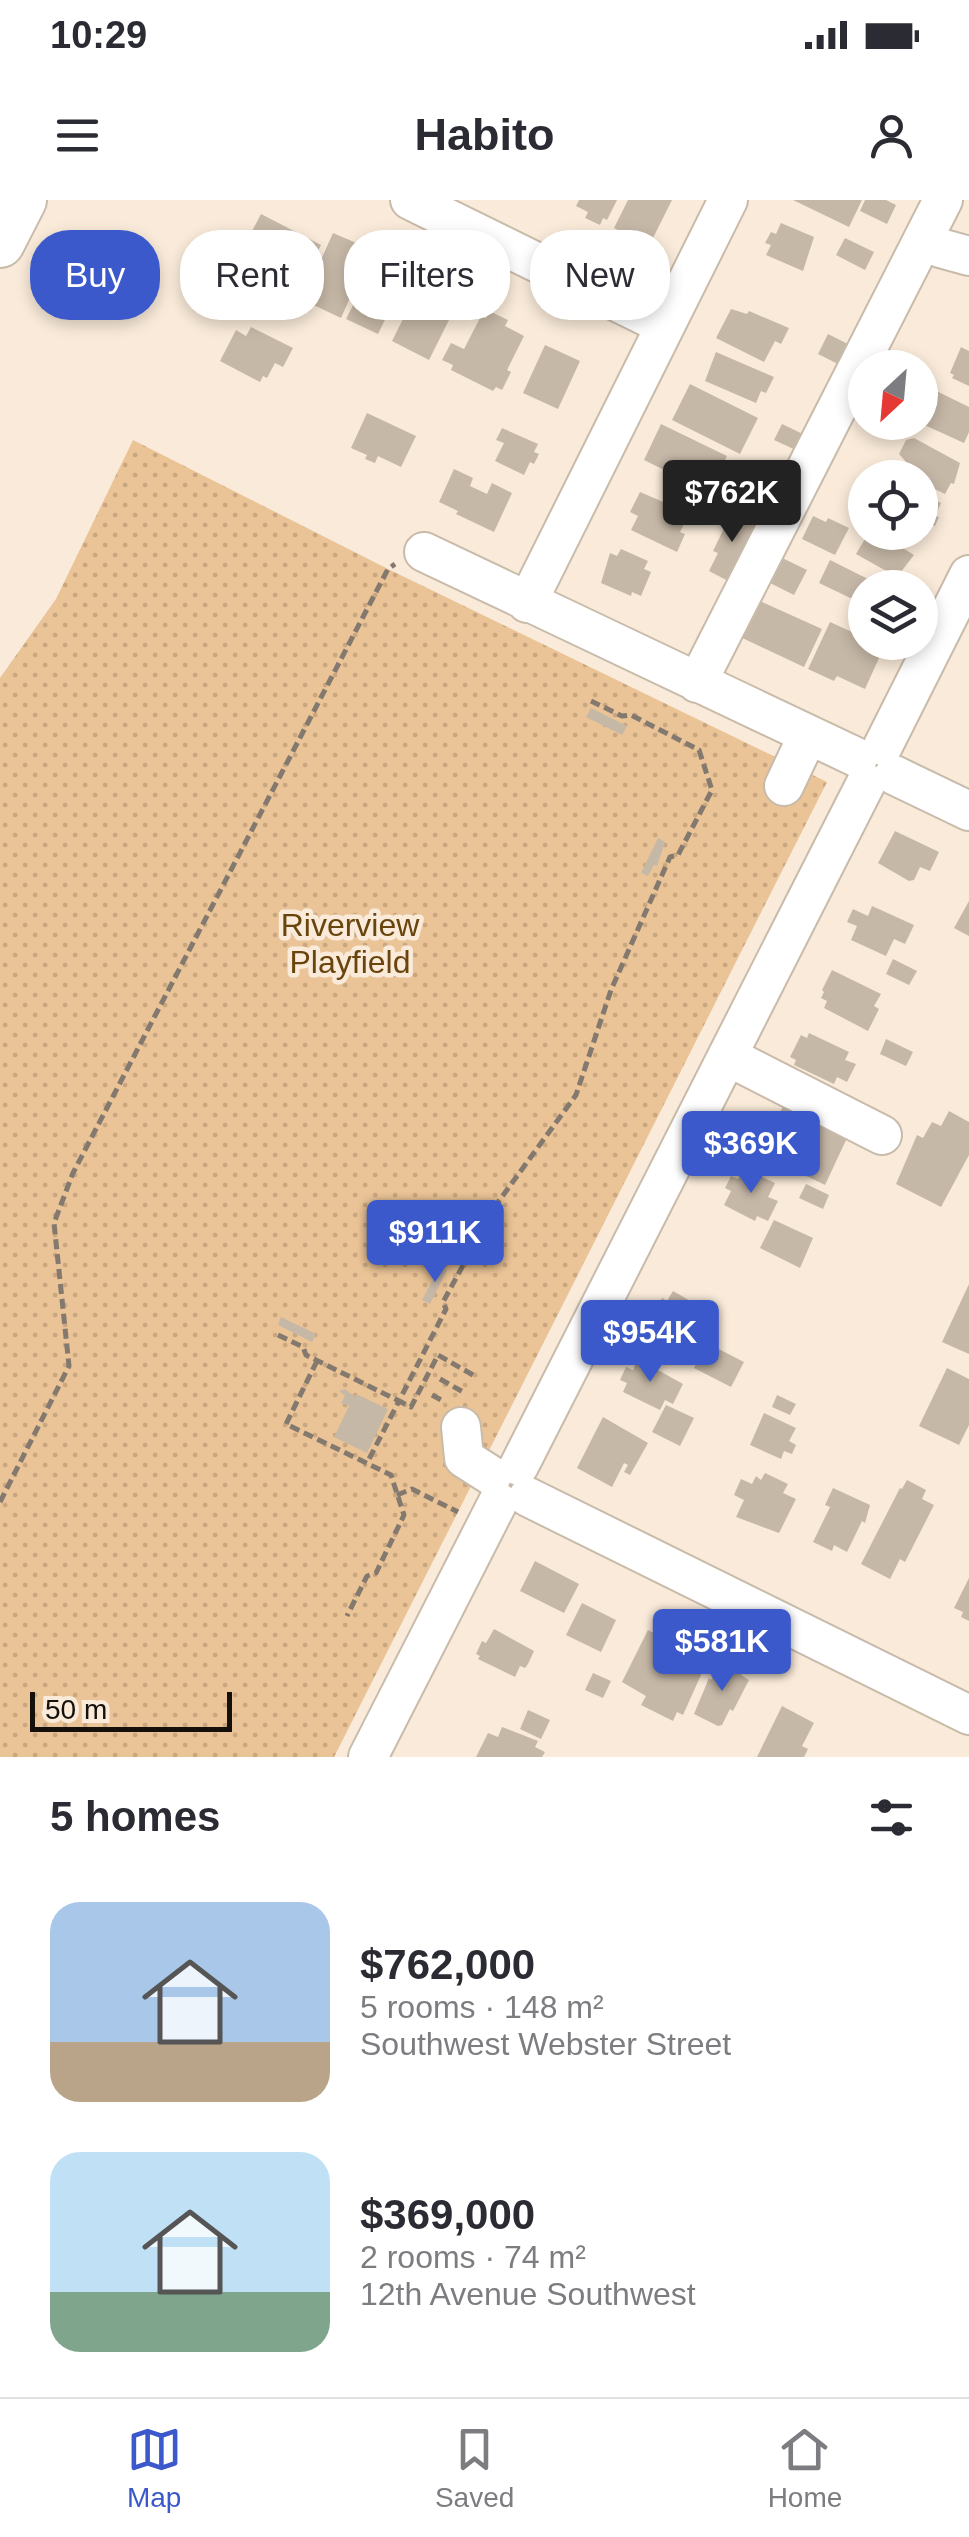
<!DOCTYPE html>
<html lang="en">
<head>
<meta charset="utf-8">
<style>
	body { margin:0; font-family:Helvetica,sans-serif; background:#f7f7f7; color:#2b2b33; height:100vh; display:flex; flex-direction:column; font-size:38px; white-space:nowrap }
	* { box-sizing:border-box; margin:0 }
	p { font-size:32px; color:#7c7c81 }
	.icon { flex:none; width:55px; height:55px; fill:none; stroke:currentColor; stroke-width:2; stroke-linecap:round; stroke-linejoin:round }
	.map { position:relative; height:1557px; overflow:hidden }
	.sheet { display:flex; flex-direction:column; background:#fff; flex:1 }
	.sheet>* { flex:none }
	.top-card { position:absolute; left:30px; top:30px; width:910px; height:90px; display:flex; gap:20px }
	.needle { width:65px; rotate:206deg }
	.fabs { position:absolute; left:848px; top:150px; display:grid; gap:20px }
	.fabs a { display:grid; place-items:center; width:90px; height:90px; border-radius:50%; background:#fff; box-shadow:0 5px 15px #0003; font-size:50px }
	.scale { position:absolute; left:30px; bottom:25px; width:202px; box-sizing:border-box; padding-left:10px; border:5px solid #15100a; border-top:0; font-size:28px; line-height:35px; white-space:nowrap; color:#15100a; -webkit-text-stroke:8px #f9ead9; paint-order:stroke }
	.price { position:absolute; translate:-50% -85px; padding:0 22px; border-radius:10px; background:#3b59cb; color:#fff; font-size:32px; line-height:65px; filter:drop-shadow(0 2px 5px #0008) }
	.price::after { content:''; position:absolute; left:50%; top:60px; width:30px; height:22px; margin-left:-15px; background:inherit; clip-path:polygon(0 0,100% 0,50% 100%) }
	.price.active { background:#222; color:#fff }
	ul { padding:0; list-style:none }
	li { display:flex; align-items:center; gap:30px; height:250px; padding:0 50px }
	li span { display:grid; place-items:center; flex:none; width:280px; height:200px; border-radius:30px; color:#555 }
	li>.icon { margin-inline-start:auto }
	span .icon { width:120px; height:120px; fill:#fffc; stroke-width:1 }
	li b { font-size:42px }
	h2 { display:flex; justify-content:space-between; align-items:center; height:120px; padding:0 50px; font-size:42px }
	.tag { padding:0 35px; border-radius:40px; background:#fff; box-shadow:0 5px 15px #0003; font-size:35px; line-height:90px }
	.tag.active { background:#3b59cb; color:#fff }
	.status { display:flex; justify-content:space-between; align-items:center; height:70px; padding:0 50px; background:#fff; direction:ltr }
	.status svg { height:28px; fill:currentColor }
	header { display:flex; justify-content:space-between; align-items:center; height:130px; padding:0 50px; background:#fff; font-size:45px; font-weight:700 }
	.tab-bar { display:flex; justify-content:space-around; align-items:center; height:140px; border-top:2px solid #e1e1e2; background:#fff; font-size:28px; color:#7c7c81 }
	.tab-bar a { display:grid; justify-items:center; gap:5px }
	.tab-bar .active { color:#3b59cb }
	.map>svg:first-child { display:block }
	.park { fill:url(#park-dots) }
	.building { fill:#c6b8a7 }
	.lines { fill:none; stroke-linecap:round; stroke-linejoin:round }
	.minor-casing { stroke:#c9bbaa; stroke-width:42 }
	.major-casing { stroke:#c9bbaa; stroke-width:52 }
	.path { stroke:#83796e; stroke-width:5; stroke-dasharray:10 5; stroke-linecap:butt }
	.minor { stroke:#fff; stroke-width:38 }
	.major { stroke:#fff; stroke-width:48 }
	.labels { text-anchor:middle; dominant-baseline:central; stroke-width:9; stroke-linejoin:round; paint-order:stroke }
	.park-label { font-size:32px; fill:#69440c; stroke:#f9ead9 }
</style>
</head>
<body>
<div class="status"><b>10:29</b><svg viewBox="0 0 49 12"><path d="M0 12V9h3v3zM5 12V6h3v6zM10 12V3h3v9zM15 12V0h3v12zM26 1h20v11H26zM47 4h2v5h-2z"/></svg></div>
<header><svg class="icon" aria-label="menu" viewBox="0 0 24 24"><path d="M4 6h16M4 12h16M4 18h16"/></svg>Habito<svg class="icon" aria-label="person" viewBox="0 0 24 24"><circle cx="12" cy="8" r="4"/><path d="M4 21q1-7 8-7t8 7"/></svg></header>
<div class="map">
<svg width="969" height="1557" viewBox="0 0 969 1557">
	<defs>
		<pattern id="park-dots" width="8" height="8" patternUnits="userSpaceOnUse" patternTransform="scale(2.5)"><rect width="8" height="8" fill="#eac396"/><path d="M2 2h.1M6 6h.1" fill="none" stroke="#c8a680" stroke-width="1.8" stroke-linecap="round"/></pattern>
	</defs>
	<rect width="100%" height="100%" fill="#f9ead9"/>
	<!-- park -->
	<path class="park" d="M133,240L388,369L827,582L334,1557H0V478L56,399Z"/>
	<!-- building -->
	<path class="building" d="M579,0H617L607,20L603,18L600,25L585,18L588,12L576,6Z
		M628,0H672L649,46L614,28Z
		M793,0H862L849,27Z
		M865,0H886L896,5L887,24L860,11Z
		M261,14L321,45L299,88L287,82L283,90L270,83L273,76L238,58Z
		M781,23L814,37L803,71L766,55L771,45L765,43L771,32L776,34Z
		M333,33L361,45L355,59L365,64L341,118L303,100Z
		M845,38L874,52L865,70L836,55Z
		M379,54L410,69L378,134L346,119Z
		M425,75L450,87L444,99L456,106L429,160L392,141Z
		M731,109L747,114L749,111L789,128L781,144L775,141L764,162L716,138Z
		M489,111L508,120L505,126L524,136L507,170L511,172L502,190L496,187L493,191L451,170L453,165L442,160L451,143L464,149L481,116L486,118Z
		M251,127L293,148L283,167L275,163L267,178L263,176L260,182L220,161L236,130L246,136Z
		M828,134L852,146L842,166L818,154Z
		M545,145L580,161L558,209L523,193Z
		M961,147L969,151V186L952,178L954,175L950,173Z
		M716,152L774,177L766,193L761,191L756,203L705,181Z
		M920,183L969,207V232L964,243L920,223Z
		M690,184L758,218L740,254L672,220Z
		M367,213L416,236L401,267L378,256L375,263L365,259L367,255L351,248Z
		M661,224L727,256L722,266L748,279L735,305L644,260Z
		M782,224L805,235L798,251L774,240Z
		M502,228L538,244L534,252L539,254L534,264L530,262L524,275L495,261L504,243L496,240Z
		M914,238L960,263L954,284L951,283L945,294L920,282V278L902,273L907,263L899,254L906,240Z
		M454,269L473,278L470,286L487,294L492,283L512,293L494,332L456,314L458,311L439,302Z
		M640,292L682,310L681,313L688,316L680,332L685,334L677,352L631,330L638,316L630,312Z
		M920,293L941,303L935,316L939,317L935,326L930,324L923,339L909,332H920Z
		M733,310L758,322L730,382L709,371L718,353L713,351Z
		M813,316L826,322L828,318L849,328L835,355L802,339Z
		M869,332H891L905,340L901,347L914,355L897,377L856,354Z
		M621,349L648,361L644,369L651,372L641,396L632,392L631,396L601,383L610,353L617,356Z
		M776,355L807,370L794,395L764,380Z
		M830,360L886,388H865V405L819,383Z
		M753,398L822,429L804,467L736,435Z
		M830,422L865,438V442L884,447L865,489L837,476L834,481L808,469Z
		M591,508L627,526L622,535L586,517Z
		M895,631L939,652L930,671L920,667L914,680L909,681L878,663Z
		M658,638L665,642L657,666L654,665L648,676L641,673Z
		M969,701V736L954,728Z
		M872,706L914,725L905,744L894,739L886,756L851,740L857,726L847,722L853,709L868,716Z
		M893,759L917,771L909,785L886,774Z
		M832,770L881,794L874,806L879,809L868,831L824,808L827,801L821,798L824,792L822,790Z
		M809,833L849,852L845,860L856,864L847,882L837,877L834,884L794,865L796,860L790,857L801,835L807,838Z
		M886,839L913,852L906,866L880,854Z
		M784,904L826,923L824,927L847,938L825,985L769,958L776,934L771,932Z
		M949,911L969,922V955L941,1007L896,984L917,935L923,938L932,922L941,926Z
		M743,968L775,983L768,997L778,1001L768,1021L757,1016L755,1021L724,1005L731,991L725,988L731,976L738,979Z
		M806,984L829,995L823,1009L799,998Z
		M774,1020L813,1038L800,1068L760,1048Z
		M440,1066L447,1070L430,1104L422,1100Z
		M969,1084V1154L942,1142Z
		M673,1091L715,1115L702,1147L689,1140L687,1145L654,1127L660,1114L655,1112L662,1098L667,1101Z
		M281,1117L316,1134L312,1142L278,1125Z
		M707,1143L744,1162L731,1187L694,1168Z
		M638,1159L683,1184L673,1204L665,1200L660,1210L623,1192L627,1183L620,1180L626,1167L633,1170Z
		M947,1168L969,1179V1225L959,1245L919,1226Z
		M345,1189L355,1197L356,1194L388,1209L367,1253L334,1237L349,1206L341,1203L345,1196L339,1191Z
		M777,1195L796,1204L790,1215L772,1207Z
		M666,1205L694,1218L680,1246L652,1232Z
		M764,1213L796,1228L789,1241L796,1245L792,1254L784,1251L781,1259L750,1245Z
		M603,1217L648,1243L630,1275L624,1272L628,1265L624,1263L612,1287L577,1268Z
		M765,1273L788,1284L783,1293L796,1299L779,1333L736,1317L744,1300L734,1295L741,1279L752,1284L756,1276L761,1280Z
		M907,1280L926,1290L922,1299L934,1305L905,1362L900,1359L890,1379L861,1364L900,1288L902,1289Z
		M833,1288L870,1305L865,1323L862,1321L847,1352L834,1345L832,1351L813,1342L830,1307L825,1305Z
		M535,1361L579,1384L564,1413L520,1391Z
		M969,1378V1421L961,1417L963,1412L954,1408Z
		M582,1403L616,1420L601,1452L566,1435Z
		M494,1429L534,1451L528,1464L525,1468L520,1466L515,1477L478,1459L480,1456L476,1454L482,1441L486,1443Z
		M648,1430L691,1452L688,1458L705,1466L683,1515L677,1512L673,1521L641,1505L646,1496L622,1482Z
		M730,1461L744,1468L741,1475L749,1480L733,1511L730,1509L722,1525L718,1526L694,1514L709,1478L711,1480L719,1464L727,1468Z
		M593,1473L611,1481L603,1498L585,1490Z
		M782,1506L814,1523L802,1546L808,1549L804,1557H757Z
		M528,1510L550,1520L541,1539L520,1529Z
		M502,1527L538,1541L535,1547L545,1552L542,1557H476L488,1533L498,1537Z"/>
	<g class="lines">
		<!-- minor casing -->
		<g class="minor-casing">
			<path id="minor" d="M410,0L664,125
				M923,39L940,48L969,56
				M424,352L858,558
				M527,403L728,0
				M697,483L943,0
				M883,546L969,375
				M894,575L969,611
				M784,586L808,535
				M729,857L882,935
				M461,1227L464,1258L492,1276
				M519,1266L866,583
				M528,1297L969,1515
				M368,1557L498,1302"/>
		</g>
		<!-- major casing -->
		<g class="major-casing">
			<path id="major" d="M0,43L22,0"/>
		</g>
		<!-- path -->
		<path class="path" d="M278,1135L303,1147L306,1155L399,1201L367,1263
			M317,1161L286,1224L391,1275L404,1315L376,1373L367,1376L347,1416
			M473,1175L438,1155L411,1207L399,1201L446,1109L443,1102L496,1005L576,895L611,790L670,657L678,655L712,590L699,550L631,515L622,516L591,501
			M440,1179L465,1193
			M432,1195L445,1202
			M397,1295L412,1289L458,1312
			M0,1302L69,1166L54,1023L73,973L388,369L395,364"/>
		<!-- minor -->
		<use href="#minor" class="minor"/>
		<!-- major -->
		<use href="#major" class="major"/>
	</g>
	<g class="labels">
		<!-- park labels -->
		<g class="park-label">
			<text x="350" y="725">Riverview<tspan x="350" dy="37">Playfield</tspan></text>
		</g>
	</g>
</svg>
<div class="fabs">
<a><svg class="needle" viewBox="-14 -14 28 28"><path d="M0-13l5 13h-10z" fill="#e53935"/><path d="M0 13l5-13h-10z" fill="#7c7c81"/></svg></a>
<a><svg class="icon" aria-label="locate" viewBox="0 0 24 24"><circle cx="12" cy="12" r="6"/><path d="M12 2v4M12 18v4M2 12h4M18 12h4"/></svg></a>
<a><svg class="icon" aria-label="layers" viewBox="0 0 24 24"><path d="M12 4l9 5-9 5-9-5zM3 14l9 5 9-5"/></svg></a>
</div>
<div class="scale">50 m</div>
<b class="price active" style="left:732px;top:345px">$762K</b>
<b class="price" style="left:751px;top:996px">$369K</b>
<b class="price" style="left:435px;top:1085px">$911K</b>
<b class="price" style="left:650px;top:1185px">$954K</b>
<b class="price" style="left:722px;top:1494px">$581K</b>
<div class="top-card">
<a class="tag active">Buy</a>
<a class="tag">Rent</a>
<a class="tag">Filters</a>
<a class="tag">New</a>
</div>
</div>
<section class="sheet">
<h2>5 homes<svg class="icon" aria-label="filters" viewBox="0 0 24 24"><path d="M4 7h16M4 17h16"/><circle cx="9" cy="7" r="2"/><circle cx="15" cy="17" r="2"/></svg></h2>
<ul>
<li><span style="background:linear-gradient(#a9c7e8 70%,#b9a48a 0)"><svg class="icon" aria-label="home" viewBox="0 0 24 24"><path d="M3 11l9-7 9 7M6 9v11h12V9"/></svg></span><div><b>$762,000</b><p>5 rooms · 148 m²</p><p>Southwest Webster Street</p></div></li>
<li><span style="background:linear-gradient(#bfe0f5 70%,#7fa58c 0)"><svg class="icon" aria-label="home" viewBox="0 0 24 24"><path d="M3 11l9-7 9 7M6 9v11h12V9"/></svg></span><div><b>$369,000</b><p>2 rooms · 74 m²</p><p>12th Avenue Southwest</p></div></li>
</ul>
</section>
<nav class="tab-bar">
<a class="active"><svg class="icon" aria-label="map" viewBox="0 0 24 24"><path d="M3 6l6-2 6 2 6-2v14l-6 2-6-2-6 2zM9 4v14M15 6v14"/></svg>Map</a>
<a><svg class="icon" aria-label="saved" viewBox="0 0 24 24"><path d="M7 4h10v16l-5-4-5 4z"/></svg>Saved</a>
<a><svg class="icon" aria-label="home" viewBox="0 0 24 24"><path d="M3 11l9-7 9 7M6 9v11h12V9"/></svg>Home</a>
</nav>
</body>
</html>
